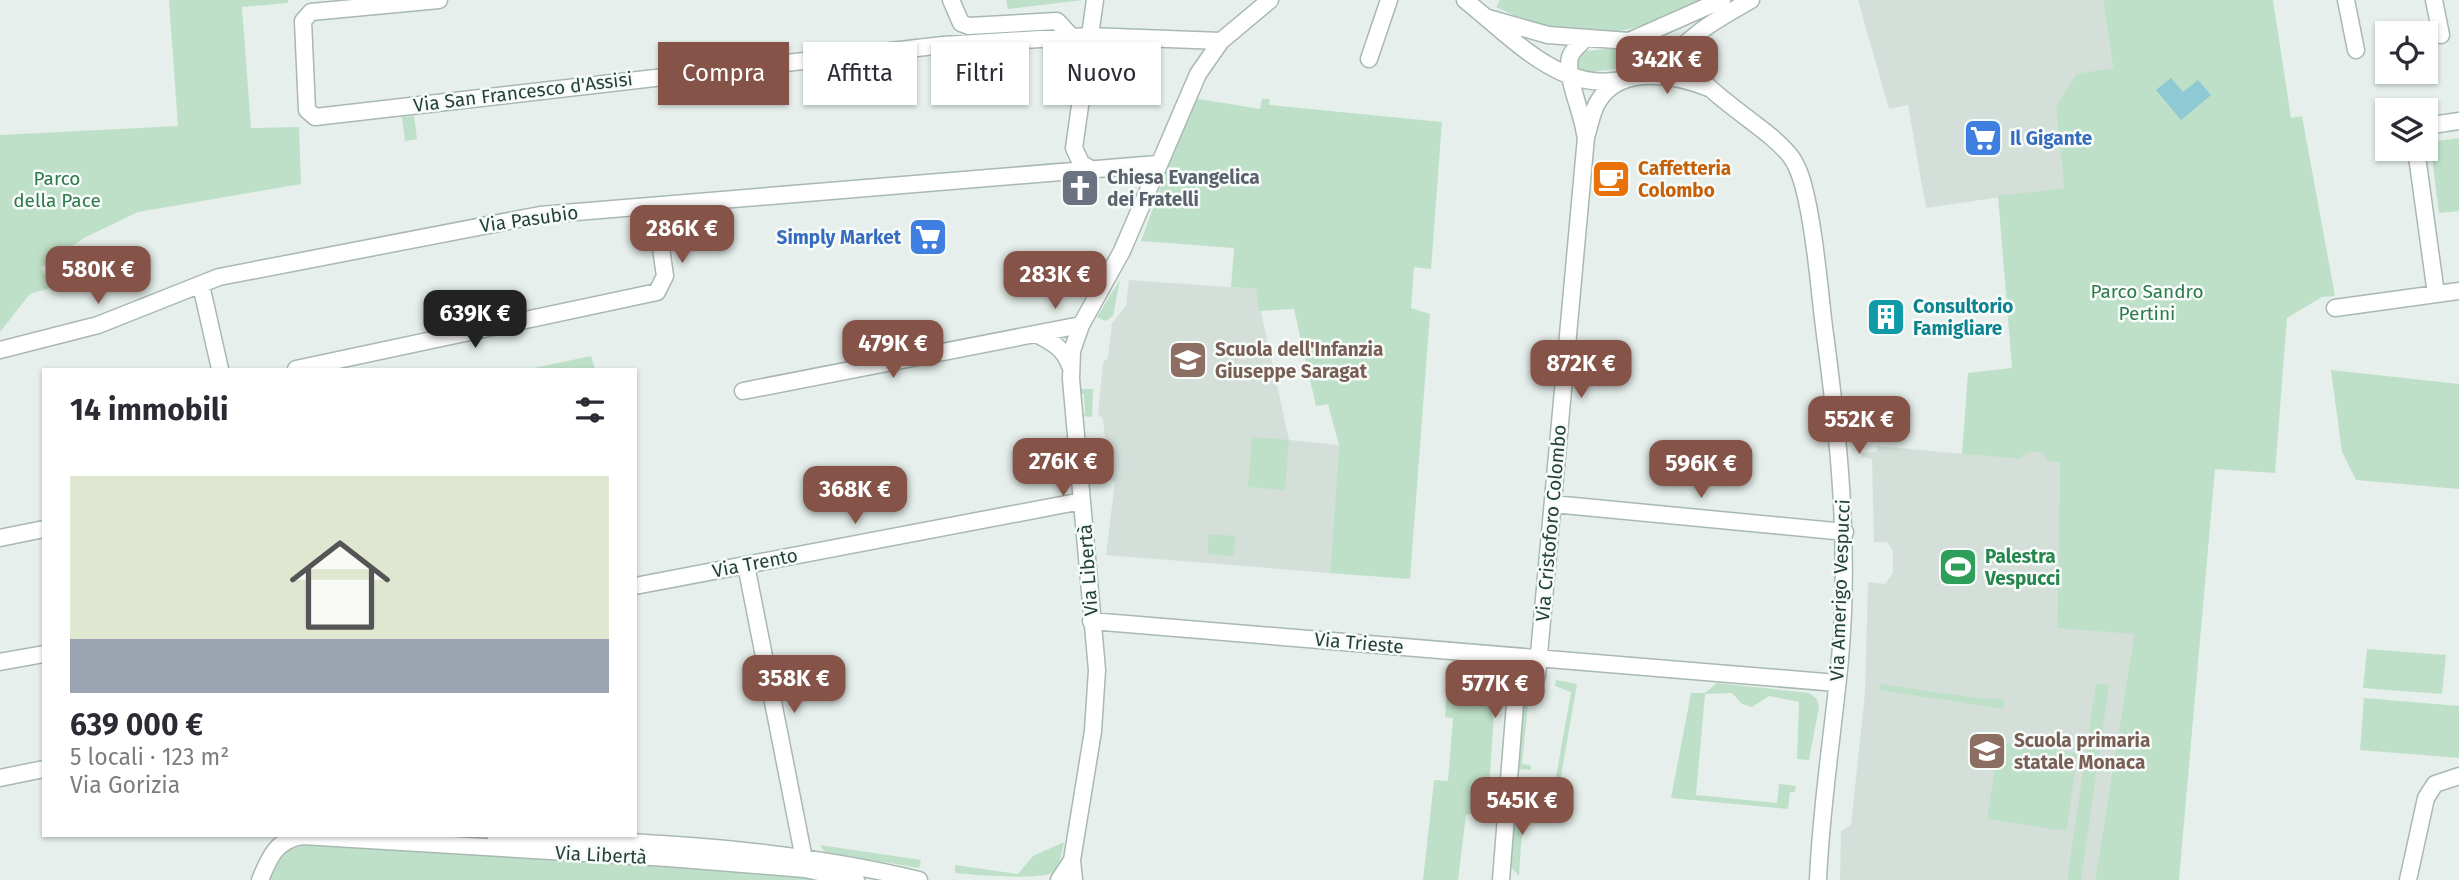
<!DOCTYPE html>
<html lang="it">
<head>
<meta charset="utf-8">
<style>
	body { margin:0; font-family:"Fira Sans",sans-serif; background:#f7f7f7; color:#2b2b33; height:100vh; display:flex; flex-direction:column; font-size:26px; white-space:nowrap }
	* { box-sizing:border-box; margin:0 }
	p { font-size:23px; color:#7c7c81 }
	.icon { flex:none; width:38px; height:38px; fill:none; stroke:currentColor; stroke-width:2; stroke-linecap:round; stroke-linejoin:round }
	.map { position:relative; flex:1; overflow:hidden }
	.drawer { position:absolute; left:42px; top:368px; width:595px; height:469px; display:flex; flex-direction:column; background:#fff; border-radius:0px; box-shadow:0 2px 5px #0004 }
	.drawer>* { flex:none }
	.banner { position:absolute; left:658px; top:42px; width:665px; height:63px; display:flex; gap:14px }
	.buttons { position:absolute; left:2375px; top:21px; display:grid; gap:14px }
	.buttons a { display:grid; place-items:center; width:63px; height:63px; border-radius:0px; background:#fff; box-shadow:0 2px 5px #0004; font-size:35px }
	.price { position:absolute; translate:-50% -60px; padding:0 16px; border-radius:14px; background:#855347; color:#fff; font-size:23px; line-height:46px; filter:drop-shadow(0 2px 4px #0008) }
	.price::after { content:''; position:absolute; left:50%; top:42px; width:21px; height:16px; margin-left:-10px; background:inherit; clip-path:polygon(0 0,100% 0,50% 100%) }
	.price.selected { background:#222; color:#fff }
	ul { padding:0; list-style:none }
	li { display:grid; align-content:center; gap:14px; height:371px; padding:0 28px }
	li span { display:grid; place-items:center; height:217px; border-radius:0px; color:#555 }
	li>.icon { margin-inline-start:auto }
	span .icon { width:126px; height:126px; fill:#fffc; stroke-width:1 }
	li b { font-size:30px }
	h2 { display:flex; justify-content:space-between; align-items:center; height:84px; padding:0 28px; font-size:30px }
	.tag { padding:0 24px; border-radius:0px; background:#fff; box-shadow:0 2px 5px #0004; font-size:24px; line-height:63px }
	.tag.selected { background:#855347; color:#fff }
	.map>svg:first-child { display:block }
	.built { fill:#d4dfda }
	.green { fill:#bfe0c8 }
	.water { fill:#8ec9d4 }
	.lines { fill:none; stroke-linecap:round; stroke-linejoin:round }
	.street-casing { stroke:#a8b8b2; stroke-width:19 }
	.street { stroke:#fff; stroke-width:16 }
	.labels { text-anchor:middle; dominant-baseline:central; stroke-width:5; stroke-linejoin:round; paint-order:stroke }
	.street-label { font-size:19px; fill:#24423a; stroke:#f7fbf9 }
	.shop-label { font-size:19px; font-weight:bold; fill:#366cbe; stroke:#f7fbf9; text-anchor:start }
	.food-label { font-size:19px; font-weight:bold; fill:#c56008; stroke:#f7fbf9; text-anchor:start }
	.worship-label { font-size:19px; font-weight:bold; fill:#5b616d; stroke:#f7fbf9; text-anchor:start }
	.park-label { font-size:19px; fill:#2d7a4b; stroke:#f7fbf9 }
	.culture-label { font-size:19px; font-weight:bold; fill:#0d838f; stroke:#f7fbf9; text-anchor:start }
	.education-label { font-size:19px; font-weight:bold; fill:#785e54; stroke:#f7fbf9; text-anchor:start }
	.leisure-label { font-size:19px; font-weight:bold; fill:#27864d; stroke:#f7fbf9; text-anchor:start }
</style>
</head>
<body>
<div class="map">
<svg width="2459" height="880" viewBox="0 0 2459 880">
	<rect width="100%" height="100%" fill="#e6efeb"/>
	<!-- built -->
	<path class="built" d="M1858,0H2103L2113,69L2056,107L2064,188L1926,208L1908,105L1889,109Z
		M1129,280L1256,289L1289,440L1339,445L1330,573L1106,555L1115,481L1109,480L1103,419L1098,414L1103,363L1108,357L1112,323L1126,306Z
		M1877,446L2020,459L2028,452L2042,453L2060,462L2057,628L2134,633L2095,880H1840L1841,831L1851,825L1865,693L1868,582L1885,584L1893,573V551L1887,542H1874L1872,459L1862,457L1861,453L1877,452Z"/>
	<!-- green -->
	<path class="green" d="M169,0H288V3L242,7L251,128L299,127L301,184L138,212L84,238L41,268L53,287L30,294L0,332V135L178,126Z
		M1006,0H1084L1008,9Z
		M1500,0H1715C1626,33 1587,52 1496,7Z
		M2103,0H2273L2291,118L2302,116L2335,296L2322,297L2287,318L2275,473L2215,469L2179,880H2095L2134,634L2057,628L2060,462H2050L2041,453L2028,452L2020,459L1962,454L1968,373L2012,368L1998,196L2064,188L2056,107L2076,74L2113,68Z
		M1640,45L1647,50L1648,55C1641,69 1590,74 1576,69L1579,52Z
		M1193,98L1260,109L1262,99H1270L1269,105L1442,122L1431,269L1414,267L1411,308L1430,314L1410,579L1330,573L1339,445L1328,404L1316,406L1294,309L1259,311L1256,289L1231,287L1234,248L1141,241Z
		M414,116L417,139L405,141L402,117Z
		M2459,138V211L2439,213L2430,142Z
		M1120,280L1113,316L1106,321L1097,317Z
		M591,356L595,369H529Z
		M2331,370L2459,384V489L2356,480L2342,452Z
		M1080,389H1093L1092,417L1079,416L1085,414L1084,394H1080Z
		M1252,437L1289,440L1285,490L1248,487Z
		M1096,443L1100,469L1095,473L1091,446Z
		M1209,534L1235,536L1234,556L1207,554Z
		M2367,649L2446,655L2442,694L2363,688Z
		M1448,664L1527,670L1521,680L1496,681L1489,790L1499,792L1479,811L1466,815L1458,880H1423L1434,780L1448,781L1453,718L1445,717Z
		M1556,680L1577,684L1559,788C1517,812 1523,831 1519,876L1509,865L1517,780L1555,783L1571,692L1555,686Z
		M1717,683L1809,693L1817,699L1819,707L1809,760L1797,759L1799,702L1769,696L1752,707L1742,704L1732,693L1705,694L1696,795L1777,803L1779,784L1796,786L1795,792H1790L1788,809L1671,798L1691,693H1705Z
		M2096,683L2109,685L2081,880H2067Z
		M1880,684L1977,698L2004,699L2003,709L1880,690Z
		M1528,697L1534,700V704H1528L1522,764L1531,765V770L1517,769L1523,702Z
		M2364,698L2459,706V758L2360,750Z
		M1999,741L2077,753L2067,831L1987,819Z
		M1064,842C1062,853 1060,865 1052,873C1037,880 976,875 955,873V865L1018,874L1033,856Z
		M329,843L805,874L828,880H266C278,844 296,847 329,843Z
		M820,845L921,860L919,868L825,852Z"/>
	<!-- water -->
	<path class="water" d="M2171,78L2183,92L2198,80L2211,95L2181,120L2156,90Z"/>
	<g class="lines">
		<!-- street casing -->
		<g class="street-casing">
			<path id="street" d="M439,0L311,12L303,21L307,110L315,117L943,45L1089,36L1221,41
				M951,0L961,23L969,26L1057,21L1072,37
				M1465,0C1520,44 1576,111 1653,68C1672,57 1687,41 1705,28C1719,18 1735,9 1751,0
				M2346,0L2356,50
				M2434,0L2441,35
				M1488,18L1548,35L1629,41L1722,0
				M1642,37L1679,59
				M1584,39C1580,45 1572,50 1570,57C1565,77 1582,111 1585,134
				M1683,45C1688,89 1764,121 1791,157C1800,169 1804,187 1807,201C1816,242 1819,286 1824,327C1839,438 1850,547 1840,659C1833,733 1821,806 1818,880
				M1369,59L1389,0
				M2426,126L2459,121
				M2416,149L2436,294
				M1092,170L1081,163L1074,148L1095,0
				M201,285L220,369
				M2335,308L2459,291
				M1036,334C1052,342 1064,348 1070,366
				M0,350L98,325L219,277L540,215L1157,164
				M296,369L657,292L665,276L655,206
				M743,391L1081,325
				M1553,504L1845,532
				M0,538L44,529
				M746,565L805,864
				M635,586L1082,501
				M1091,621L1837,683
				M0,662L44,654
				M0,778L44,769
				M495,835C639,842 778,846 919,880
				M260,880C269,858 276,840 302,836L668,858L805,869L856,880
				M1059,880L1072,860
				M1074,880L1072,860L1093,731L1097,670L1071,379L1072,351L1081,325L1122,251L1198,74L1221,41L1270,0
				M1501,880L1515,704L1537,676L1586,137C1590,125 1592,110 1599,100C1622,64 1678,75 1711,89
				M2408,880L2426,798L2435,784L2459,776"/>
		</g>
		<!-- street -->
		<use href="#street" class="street"/>
	</g>
	<!-- icons -->
	<defs>
		<g id="supermarket-square" transform="scale(2.0125)"><rect x="-9" y="-9" width="18" height="18" rx="4" fill="#3f7fe0" stroke="#f7fbf9"/><path d="M-6-5.5h2.5l.6 2H6L4.5 2H-2.5L-4.4-4H-6ZM-1.5 3.2a1.3 1.3 0 1 0 .1 0ZM3 3.2a1.3 1.3 0 1 0 .1 0Z" fill="#fff"/></g>
		<g id="cafe-square" transform="scale(2.0125)"><rect x="-9" y="-9" width="18" height="18" rx="4" fill="#e8710a" stroke="#f7fbf9"/><path d="M-5.5-4.5H6V0H3Q3 3.5 0 3.5H-2.5Q-5.5 3.5-5.5 0ZM3-3.2v2h1.7v-2ZM-6 4.5H4V6H-6Z" fill="#fff"/></g>
		<g id="church-square" transform="scale(2.0125)"><rect x="-9" y="-9" width="18" height="18" rx="4" fill="#6b7280" stroke="#f7fbf9"/><path d="M-1.2-6h2.4v3.5h3.3v2.4h-3.3V6h-2.4V-.1h-3.3v-2.4h3.3Z" fill="#fff"/></g>
		<g id="building-square" transform="scale(2.0125)"><rect x="-9" y="-9" width="18" height="18" rx="4" fill="#0f9aa8" stroke="#f7fbf9"/><path d="M-4-6H4V6H1V3H-1V6H-4ZM-2.5-4.3h1.7v1.8h-1.7ZM.8-4.3h1.7v1.8H.8ZM-2.5-1h1.7V.8h-1.7ZM.8-1h1.7V.8H.8Z" fill="#fff"/></g>
		<g id="school-square" transform="scale(2.0125)"><rect x="-9" y="-9" width="18" height="18" rx="4" fill="#8d6e63" stroke="#f7fbf9"/><path d="M0-5L7-2L0 1L-7-2ZM-4 1L0 2.5L4 1V4Q0 6-4 4Z" fill="#fff"/></g>
		<g id="stadium-square" transform="scale(2.0125)"><rect x="-9" y="-9" width="18" height="18" rx="4" fill="#2e9e5b" stroke="#f7fbf9"/><path d="M0-5a6.5 5 0 1 0 0 10a6.5 5 0 1 0 0-10ZM-3.5-1.8h7v3.6h-7Z" fill="#fff"/></g>
	</defs>
	<g fill-rule="evenodd">
		<use href="#supermarket-square" x="1983" y="138"/>
		<use href="#cafe-square" x="1611" y="179"/>
		<use href="#church-square" x="1080" y="188"/>
		<use href="#supermarket-square" x="928" y="237"/>
		<use href="#building-square" x="1886" y="317"/>
		<use href="#school-square" x="1188" y="360"/>
		<use href="#stadium-square" x="1958" y="567"/>
		<use href="#school-square" x="1987" y="751"/>
	</g>
	<g class="labels">
		<!-- street labels -->
		<g class="street-label">
			<text transform="translate(523 92) rotate(-7)">Via San Francesco d'Assisi</text>
			<text transform="translate(529 219) rotate(-8)">Via Pasubio</text>
			<text transform="translate(1551 523) rotate(-85)">Via Cristoforo Colombo</text>
			<text transform="translate(755 563) rotate(-11)">Via Trento</text>
			<text transform="translate(1088 570) rotate(-94)">Via Libertà</text>
			<text transform="translate(1840 590) rotate(-88)">Via Amerigo Vespucci</text>
			<text transform="translate(1359 643) rotate(5)">Via Trieste</text>
			<text transform="translate(601 855) rotate(3)">Via Libertà</text>
		</g>
		<!-- shop labels -->
		<g class="shop-label">
			<text x="2010" y="138">Il Gigante</text>
			<text x="901" y="237" text-anchor="end">Simply Market</text>
		</g>
		<!-- food labels -->
		<g class="food-label">
			<text x="1638" y="168">Caffetteria<tspan x="1638" dy="22">Colombo</tspan></text>
		</g>
		<!-- worship labels -->
		<g class="worship-label">
			<text x="1107" y="177">Chiesa Evangelica<tspan x="1107" dy="22">dei Fratelli</tspan></text>
		</g>
		<!-- park labels -->
		<g class="park-label">
			<text x="57" y="178">Parco<tspan x="57" dy="22">della Pace</tspan></text>
			<text x="2147" y="291">Parco Sandro<tspan x="2147" dy="22">Pertini</tspan></text>
		</g>
		<!-- culture labels -->
		<g class="culture-label">
			<text x="1913" y="306">Consultorio<tspan x="1913" dy="22">Famigliare</tspan></text>
		</g>
		<!-- education labels -->
		<g class="education-label">
			<text x="1215" y="349">Scuola dell'Infanzia<tspan x="1215" dy="22">Giuseppe Saragat</tspan></text>
			<text x="2014" y="740">Scuola primaria<tspan x="2014" dy="22">statale Monaca</tspan></text>
		</g>
		<!-- leisure labels -->
		<g class="leisure-label">
			<text x="1985" y="556">Palestra<tspan x="1985" dy="22">Vespucci</tspan></text>
		</g>
	</g>
</svg>
<div class="buttons">
<a><svg class="icon" aria-label="locate" viewBox="0 0 24 24"><circle cx="12" cy="12" r="6"/><path d="M12 2v4M12 18v4M2 12h4M18 12h4"/></svg></a>
<a><svg class="icon" aria-label="layers" viewBox="0 0 24 24"><path d="M12 4l9 5-9 5-9-5zM3 14l9 5 9-5"/></svg></a>
</div>
<b class="price" style="left:1667px;top:96px">342K €</b>
<b class="price" style="left:682px;top:265px">286K €</b>
<b class="price" style="left:98px;top:306px">580K €</b>
<b class="price" style="left:1055px;top:311px">283K €</b>
<b class="price selected" style="left:475px;top:350px">639K €</b>
<b class="price" style="left:893px;top:380px">479K €</b>
<b class="price" style="left:1581px;top:400px">872K €</b>
<b class="price" style="left:1859px;top:456px">552K €</b>
<b class="price" style="left:1063px;top:498px">276K €</b>
<b class="price" style="left:1701px;top:500px">596K €</b>
<b class="price" style="left:855px;top:526px">368K €</b>
<b class="price" style="left:794px;top:715px">358K €</b>
<b class="price" style="left:1495px;top:720px">577K €</b>
<b class="price" style="left:1522px;top:837px">545K €</b>
<div class="banner">
<a class="tag selected">Compra</a>
<a class="tag">Affitta</a>
<a class="tag">Filtri</a>
<a class="tag">Nuovo</a>
</div>
<section class="drawer">
<h2>14 immobili<svg class="icon" aria-label="filters" viewBox="0 0 24 24"><path d="M4 7h16M4 17h16"/><circle cx="9" cy="7" r="2"/><circle cx="15" cy="17" r="2"/></svg></h2>
<ul>
<li><span style="background:linear-gradient(#dfe7d0 75%,#9aa5b1 0)"><svg class="icon" aria-label="home" viewBox="0 0 24 24"><path d="M3 11l9-7 9 7M6 9v11h12V9"/></svg></span><div><b>639 000 €</b><p>5 locali · 123 m²</p><p>Via Gorizia</p></div></li>
</ul>
</section>
</div>
</body>
</html>
